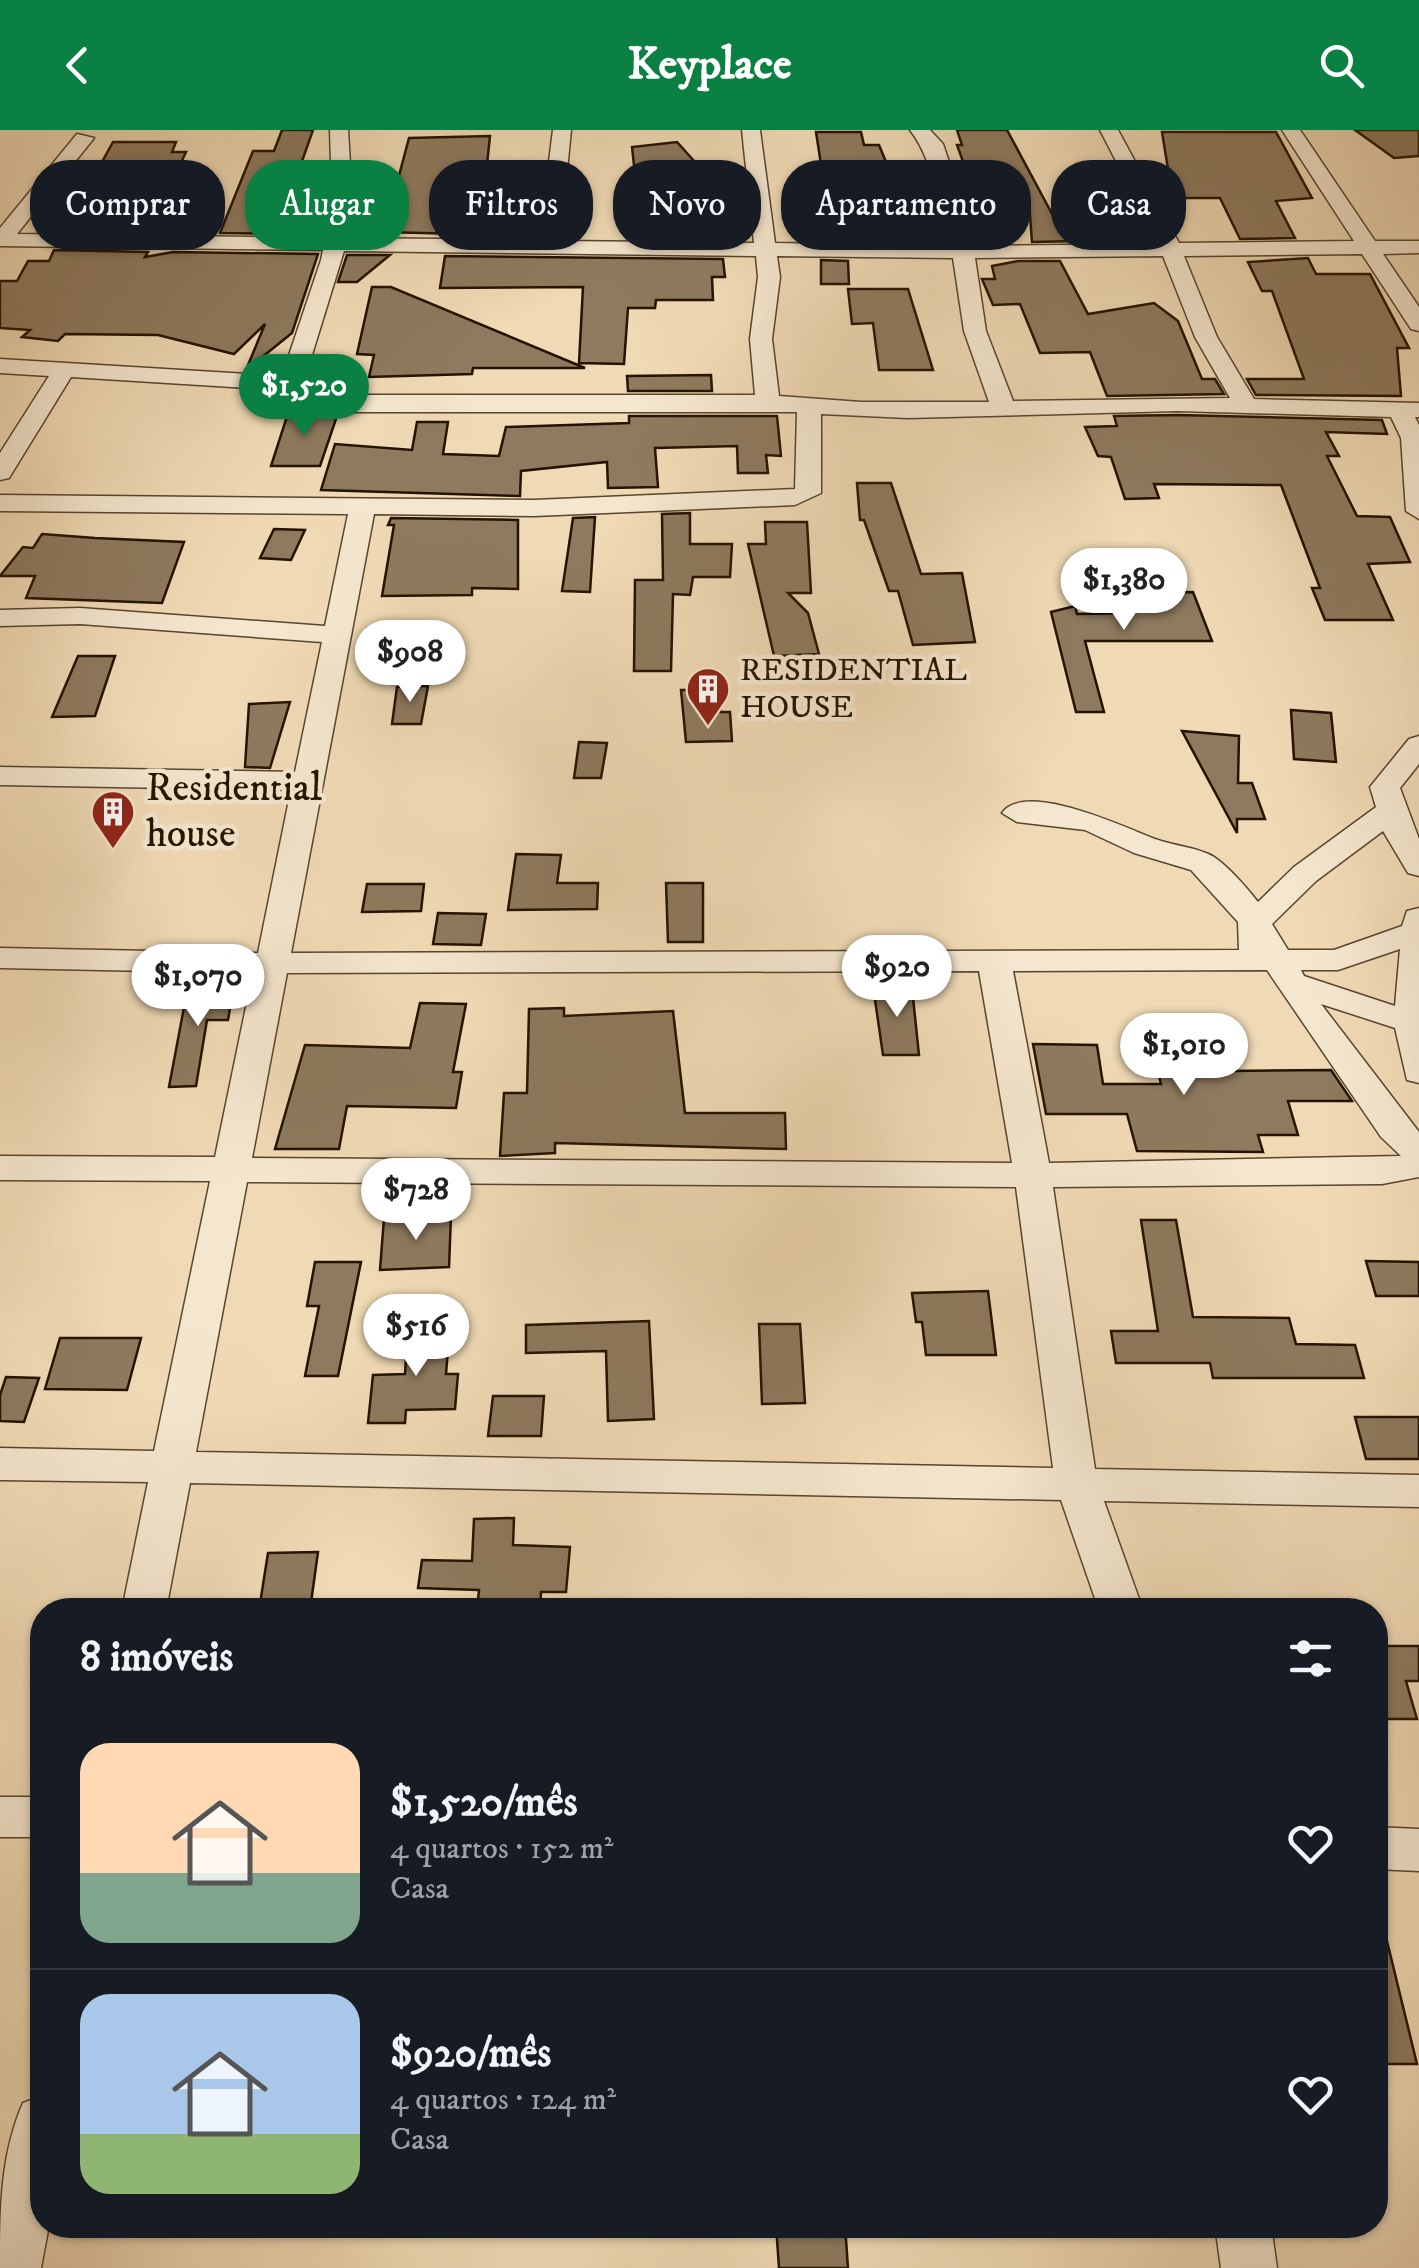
<!DOCTYPE html>
<html lang="pt">
<head>
<meta charset="utf-8">
<style>
	body { margin:0; font-family:"IM FELL DW Pica",serif; background:#20242c; color:#f1f3f6; height:100vh; display:flex; flex-direction:column; font-size:38px; white-space:nowrap }
	* { box-sizing:border-box; margin:0 }
	p { font-size:32px; color:#9ea1a6 }
	.icon { flex:none; width:55px; height:55px; fill:none; stroke:currentColor; stroke-width:2; stroke-linecap:round; stroke-linejoin:round }
	.map { position:relative; flex:1; overflow:hidden }
	.sheet { position:absolute; left:30px; top:1468px; width:1358px; height:640px; display:flex; flex-direction:column; background:#171b24; border-radius:40px; box-shadow:0 2px 8px #0004 }
	.sheet>* { flex:none }
	.guide { position:absolute; left:30px; top:30px; width:1360px; height:90px; display:flex; gap:20px }
	.price { position:absolute; translate:-50% -85px; padding:0 22px; border-radius:35px; background:#fff; color:#222; font-size:32px; line-height:65px; filter:drop-shadow(0 2px 5px #0008) }
	.price::after { content:''; position:absolute; left:50%; top:60px; width:30px; height:22px; margin-left:-15px; background:inherit; clip-path:polygon(0 0,100% 0,50% 100%) }
	.price.active { background:#0b8043; color:#fff }
	ul { padding:0; list-style:none }
	li { display:flex; align-items:center; gap:30px; height:250px; padding:0 50px }
	li+li { border-top:2px solid #363941 }
	li span { display:grid; place-items:center; flex:none; width:280px; height:200px; border-radius:30px; color:#555 }
	li>.icon { margin-inline-start:auto }
	span .icon { width:120px; height:120px; fill:#fffc; stroke-width:1 }
	li b { font-size:42px }
	h2 { display:flex; justify-content:space-between; align-items:center; height:120px; padding:0 50px; font-size:42px }
	.tag { padding:0 35px; border-radius:40px; background:#171b24; box-shadow:0 2px 8px #0004; font-size:35px; line-height:90px }
	.tag.active { background:#0b8043; color:#fff }
	header { display:flex; justify-content:space-between; align-items:center; height:130px; padding:0 50px; background:#0b8043; color:#fff; font-size:45px; font-weight:700 }
	.map>svg:first-child { display:block }
	.building { fill:#8e7a5e; stroke:#241300; stroke-width:2.5 }
	.lines { fill:none; stroke-linecap:round; stroke-linejoin:round }
	.minor-casing { stroke:#57452d; stroke-width:3 }
	.minor { fill:#f5e7cf; fill-rule:evenodd }
	.labels { text-anchor:middle; dominant-baseline:central; stroke-width:9; stroke-linejoin:round; paint-order:stroke }
	.far-poi-label { font-size:32px; fill:#241300; stroke:#f5e7cf; text-anchor:start }
	.poi-label { font-size:40px; fill:#241300; stroke:#f5e7cf; text-anchor:start }
</style>
</head>
<body>
<header><svg class="icon" aria-label="back" viewBox="0 0 24 24"><path d="M15 5l-7 7 7 7"/></svg>Keyplace<svg class="icon" aria-label="search" viewBox="0 0 24 24"><circle cx="10" cy="10" r="6"/><path d="M15 15l6 6"/></svg></header>
<div class="map">
<svg width="1419" height="2138" viewBox="0 0 1419 2138">
	<rect width="100%" height="100%" fill="#f0dab5"/>
	<filter id="stains"><feTurbulence type="fractalNoise" baseFrequency=".002" numOctaves="4"/><feColorMatrix values="0 0 0 0 .2 0 0 0 0 .09 0 0 0 0 .02 0 0 0 .5 -.17"/></filter>
	<radialGradient id="worn" r=".72"><stop offset=".6" stop-color="#630" stop-opacity="0"/><stop offset="1" stop-color="#630" stop-opacity=".3"/></radialGradient>
	<!-- building -->
	<path class="building" d="M282,0H313L301,34H327L323,69H315L302,104L220,103L253,21H274Z
		M957,0H1007L1058,95H1073L1080,111L1032,112L1029,72L978,73L957,15H962Z
		M1355,0H1419V26L1394,28Z
		M816,2H861L864,15H879L889,39V99L847,101L848,110H821V100L795,101L788,73H827Z
		M1162,2H1276L1312,68L1276,71L1295,108L1240,109L1220,68H1159L1143,39H1168Z
		M490,6L482,82H498L496,91L534,90L536,106L384,102L409,8Z
		M113,12H176L172,22H186L148,102L64,101Z
		M677,12L695,32L674,95L689,94V104H720L721,109L642,108L632,17Z
		M54,120L148,122L145,127L173,122L318,124L292,203L246,240L265,194L234,224L158,205L65,204L58,211L22,207L30,200L0,198V151H17L28,131H49Z
		M347,125H390L357,152H338Z
		M445,126L723,129L725,147H712L713,170H656L655,178H628L624,234L579,233L583,157L440,158Z
		M1308,128L1316,144H1370L1409,218H1397L1401,266L1256,265L1247,249H1304L1272,161H1262L1248,132Z
		M821,130L848,131L849,154H821Z
		M1018,131H1060L1088,184L1154,173L1178,191L1202,249H1215L1224,264L1107,266L1090,222L1040,223L1020,174L993,175L982,149H995L992,136Z
		M372,157H391L585,238H473L472,244L369,247L374,225L357,224Z
		M848,159H908L933,240H879L873,193L852,194Z
		M711,245L712,261H628L627,246Z
		M289,280L337,286L320,336H271Z
		M1178,285L1382,290L1387,304L1326,302L1339,326H1327L1357,386L1390,387L1410,432L1368,434L1393,490H1325L1312,458H1320L1281,355L1154,354L1159,368L1125,369L1111,327L1098,326L1085,297L1117,296L1114,286Z
		M629,286H777L781,326L766,325L768,343H738L737,316L655,318L658,357L608,358L607,332L521,341L520,366L321,360L335,314L412,320L417,292H448L443,324L499,326L506,297L629,293Z
		M857,353H891L921,444L962,443L975,512L913,515L898,461H889L864,390H860Z
		M690,383V414H732L730,447H693L690,465L673,464L671,541H634L635,450H663L662,384Z
		M595,387L590,462L562,461L573,388Z
		M391,388L518,390V459L472,458V465L382,466L394,395H388Z
		M765,392H807L811,463H788L808,483L819,524L774,526L748,414H766Z
		M274,399L305,400L291,430L260,428Z
		M42,404L95,408L184,412L162,473L26,468L35,446H0L23,417L33,418Z
		M1119,451H1147L1151,463L1193,462L1212,511H1085L1104,582H1076L1051,482L1075,476L1077,484L1128,483Z
		M78,526H115L95,586L52,587Z
		M428,556L421,594H392L397,557Z
		M681,560H722L720,582H730L732,611L686,612Z
		M290,572L270,638L245,637L249,574Z
		M1291,580L1331,583L1336,632L1294,629Z
		M1182,601L1239,606L1238,653H1252L1265,689H1237V703Z
		M579,612L607,613L601,648H574Z
		M516,724L561,725L557,753H598L597,779L508,780Z
		M666,753H703V812H668Z
		M367,754H424L421,781L362,782Z
		M438,783L486,784L481,815L433,814Z
		M903,854L912,858L919,925H883L873,856Z
		M234,855L228,890H207L196,956L169,957L188,856Z
		M420,873L466,874L453,942H462L456,978L347,976L339,1019H275L305,915L410,918Z
		M564,878V886L673,881L685,983H785L786,1019L555,1013V1023L500,1026L504,963H527L529,879Z
		M1033,914L1097,915L1103,954H1161L1152,918H1222L1228,941L1331,940L1352,971H1288L1298,1005H1258L1263,1022L1137,1021L1127,984H1046Z
		M451,1086L449,1137L380,1140L384,1088Z
		M1141,1090H1176L1193,1187L1289,1188L1296,1214L1355,1215L1364,1248H1213L1210,1233H1116L1111,1201H1158Z
		M1366,1131L1419,1132V1166H1376Z
		M315,1132H361L338,1246H305L319,1176H307Z
		M988,1161L996,1225H926L922,1192H916L912,1163Z
		M649,1191L654,1289L608,1291L606,1221L526,1223V1195Z
		M759,1194H800L805,1273L762,1274Z
		M450,1196L446,1244H458L455,1279L406,1280L405,1293H368L373,1245L405,1244L408,1197Z
		M60,1208H141L127,1260L45,1259Z
		M6,1247L39,1248L24,1292L0,1291V1265Z
		M493,1266H544L541,1306H488Z
		M1355,1287H1419V1329H1366Z
		M514,1388L513,1415L570,1417L566,1462H541L540,1480H477L479,1460L418,1458L422,1430L472,1431L474,1389Z
		M318,1422L310,1480H259L268,1423Z
		M1375,1516H1419V1551H1406L1417,1589H1375Z
		M1386,1807L1417,1934H1375V1808Z
		M776,2095H845L848,2138H779Z"/>
	<g class="lines">
		<!-- minor casing -->
		<g class="minor-casing">
			<path id="minor" d="M330,0H348L352,68L347,108L539,110L553,0H571L560,111L754,113L742,0H760L775,113L950,116C932,75 938,36 910,0H930L943,14L957,56L956,83L971,116L1159,114L1100,0H1118L1179,113L1354,111L1282,0H1300L1375,111H1419V123L1383,124L1419,177V201L1411,199L1362,124L1184,126L1217,207L1254,269L1419,273V287H1415L1419,295V389L1406,381L1401,308L1391,287L1178,281L908,288L821,284V363L795,375L534,386L374,384L291,823L1239,820L1238,792L1191,740L1134,723L1085,700L1017,692L1002,683C1025,650 1126,698 1155,709C1173,716 1198,717 1214,727C1229,737 1246,757 1258,772L1294,737L1376,677L1370,657L1409,609L1419,606V634L1400,658L1419,709V746L1408,743L1383,701L1316,751L1272,794L1288,820H1334L1402,796L1407,781L1419,778V953L1407,950L1395,898L1321,874L1419,1002V1047L1382,1054L1053,1057L1095,1339L1419,1345V1377L1104,1371L1143,1480H1099L1061,1370L190,1353L166,1480H122L148,1352L0,1350V1318L154,1321L210,1051L0,1050V1026L215,1027L253,843L0,838V818L258,823L291,660L0,655V637L295,642L322,512L80,494L0,496V480L80,478L325,496L348,384L0,381V365L534,370L795,359L797,282H314L287,274L281,260L71,247L9,348L0,350V323L49,246L0,243V229L282,246L321,130L323,120L0,116V98L77,4L94,8L17,104L326,108L332,68ZM344,121L756,126L758,147L750,209L755,265H306L303,254ZM777,126L953,128L964,201L989,272H861L779,266L772,209L780,147ZM1163,126L1195,207L1230,268L1013,271L986,201L975,128ZM1400,819L1395,876L1304,846L1301,840H1338ZM1267,840L1381,1007L1401,1026L1049,1033L1013,841ZM979,841L1012,1033L252,1028L287,843ZM247,1052L1016,1057L1053,1338L196,1322Z
				M0,1667H42V1707H0Z
				M1375,1697L1419,1699V1741L1375,1739Z
				M42,1966V2095H49L41,2138H0C0,2082 0,2025 23,1973Z
				M1215,2095H1271L1277,2138H1221Z"/>
		</g>
		<!-- minor -->
		<use href="#minor" class="minor"/>
	</g>
	<!-- icons -->
	<defs>
		<g id="building-pin" transform="scale(2.25)"><path d="M0 17L-7.5 6A9.5 9.5 0 1 1 7.5 6Z" fill="#8f2418" stroke="#f5e7cf"/><path d="M-4-6H4V6H1V3H-1V6H-4ZM-2.5-4.3h1.7v1.8h-1.7ZM.8-4.3h1.7v1.8H.8ZM-2.5-1h1.7V.8h-1.7ZM.8-1h1.7V.8H.8Z" fill="#fff"/></g>
	</defs>
	<g fill-rule="evenodd">
		<use href="#building-pin" x="708" y="559"/>
		<use href="#building-pin" x="113" y="682"/>
	</g>
	<g class="labels">
		<!-- far-poi labels -->
		<g class="far-poi-label">
			<text x="740" y="541">RESIDENTIAL<tspan x="740" dy="37">HOUSE</tspan></text>
		</g>
		<!-- poi labels -->
		<g class="poi-label">
			<text x="146" y="659">Residential<tspan x="146" dy="46">house</tspan></text>
		</g>
	</g>
	<rect width="100%" height="100%" filter="url(#stains)"/>
	<rect width="100%" height="100%" fill="url(#worn)"/>
</svg>
<b class="price active" style="left:304px;top:309px">$1,520</b>
<b class="price" style="left:1124px;top:503px">$1,380</b>
<b class="price" style="left:410px;top:575px">$908</b>
<b class="price" style="left:897px;top:890px">$920</b>
<b class="price" style="left:198px;top:899px">$1,070</b>
<b class="price" style="left:1184px;top:968px">$1,010</b>
<b class="price" style="left:416px;top:1113px">$728</b>
<b class="price" style="left:416px;top:1249px">$516</b>
<div class="guide">
<a class="tag">Comprar</a>
<a class="tag active">Alugar</a>
<a class="tag">Filtros</a>
<a class="tag">Novo</a>
<a class="tag">Apartamento</a>
<a class="tag">Casa</a>
</div>
<section class="sheet">
<h2>8 imóveis<svg class="icon" aria-label="filters" viewBox="0 0 24 24"><path d="M4 7h16M4 17h16"/><circle cx="9" cy="7" r="2"/><circle cx="15" cy="17" r="2"/></svg></h2>
<ul>
<li><span style="background:linear-gradient(#ffd9b3 65%,#7fa58c 0)"><svg class="icon" aria-label="home" viewBox="0 0 24 24"><path d="M3 11l9-7 9 7M6 9v11h12V9"/></svg></span><div><b>$1,520/mês</b><p>4 quartos · 152 m²</p><p>Casa</p></div><svg class="icon" aria-label="heart" viewBox="0 0 24 24"><path d="M12 20l-8-8c-3-5 5-10 8-4 3-6 11-1 8 4z"/></svg></li>
<li><span style="background:linear-gradient(#a9c7e8 70%,#8fb573 0)"><svg class="icon" aria-label="home" viewBox="0 0 24 24"><path d="M3 11l9-7 9 7M6 9v11h12V9"/></svg></span><div><b>$920/mês</b><p>4 quartos · 124 m²</p><p>Casa</p></div><svg class="icon" aria-label="heart" viewBox="0 0 24 24"><path d="M12 20l-8-8c-3-5 5-10 8-4 3-6 11-1 8 4z"/></svg></li>
</ul>
</section>
</div>
</body>
</html>
